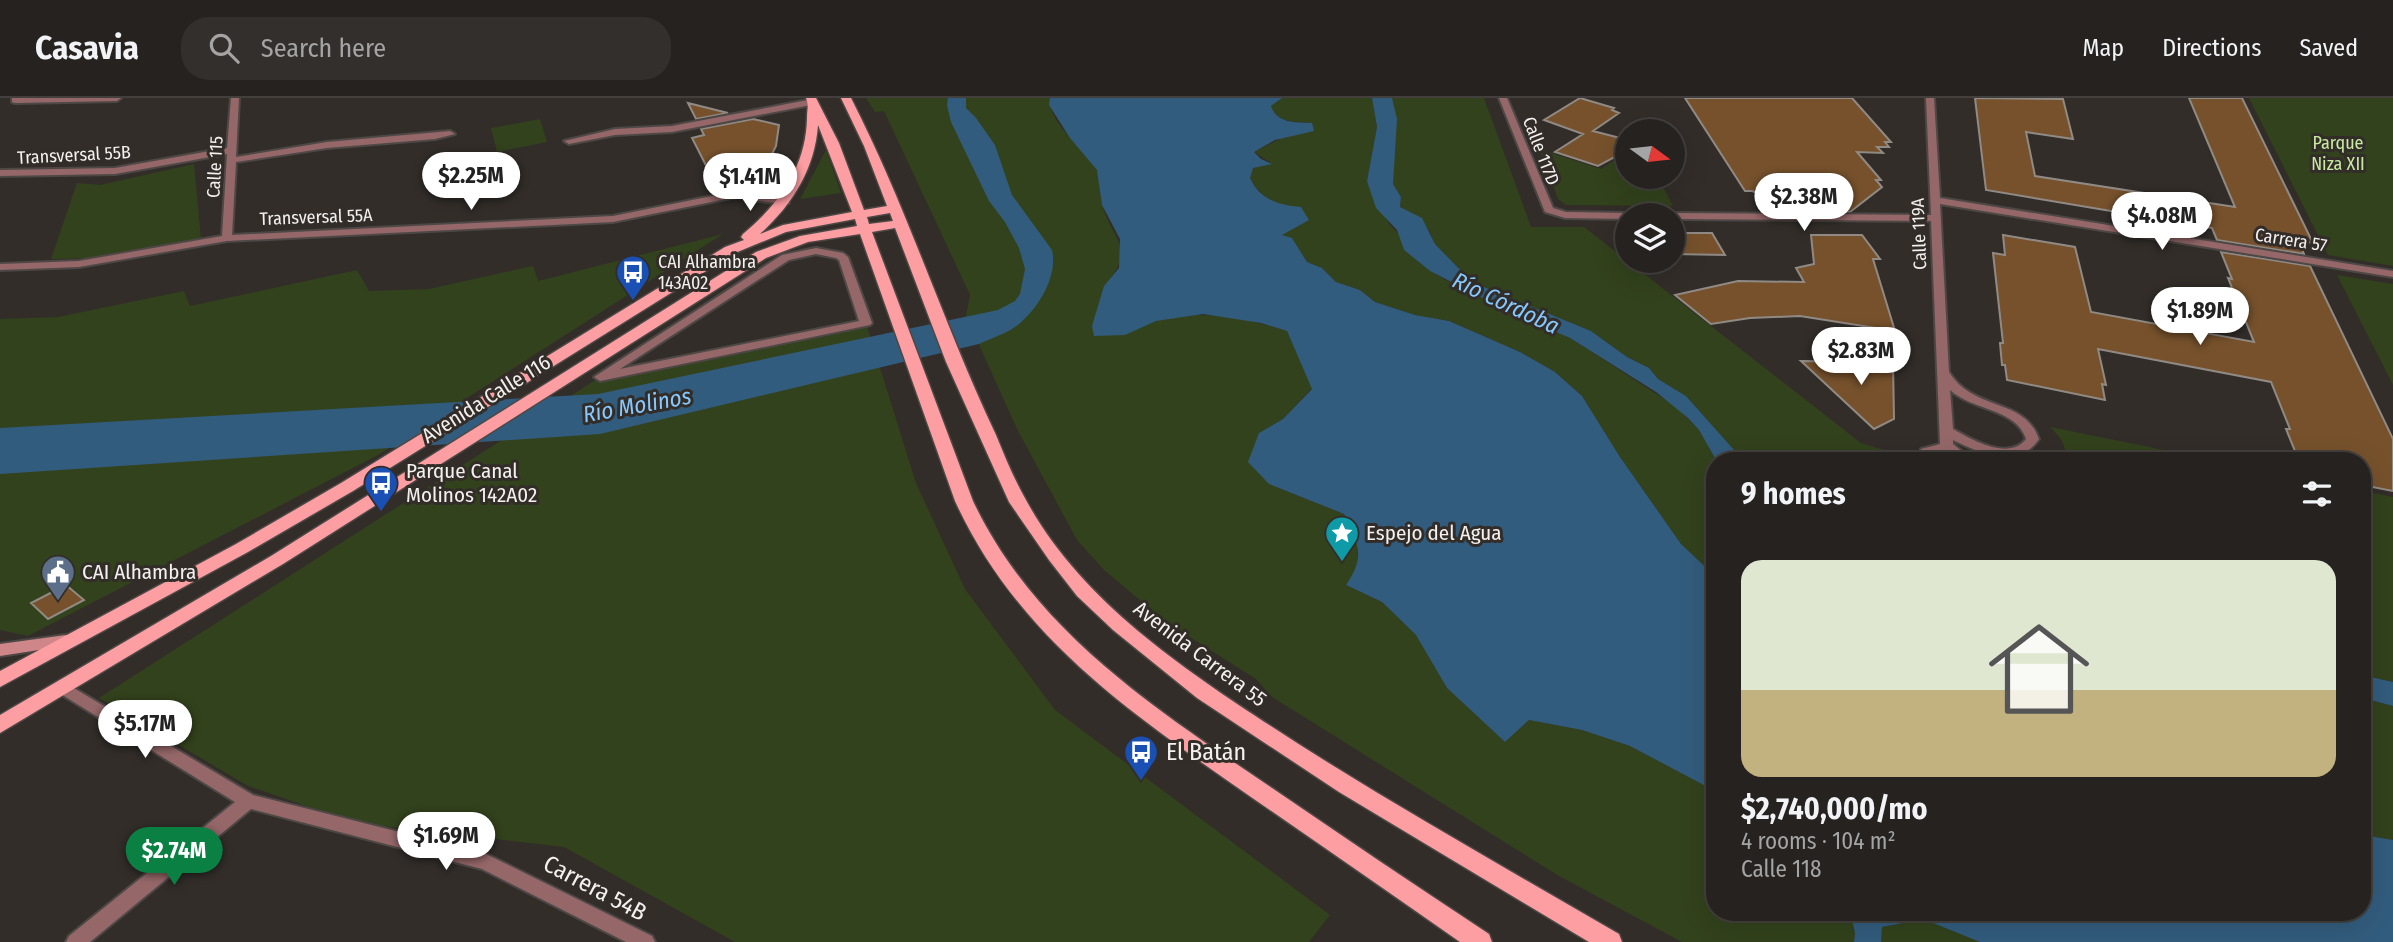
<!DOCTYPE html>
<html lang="en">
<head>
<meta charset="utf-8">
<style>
	body { margin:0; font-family:"Fira Sans Condensed",sans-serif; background:#322f2c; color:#f1f3f6; height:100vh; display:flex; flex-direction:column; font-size:26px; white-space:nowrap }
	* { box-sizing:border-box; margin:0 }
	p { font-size:23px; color:#a4a4a4 }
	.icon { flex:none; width:38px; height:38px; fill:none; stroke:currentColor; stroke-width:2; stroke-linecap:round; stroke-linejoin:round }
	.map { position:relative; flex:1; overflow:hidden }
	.details { position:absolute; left:1706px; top:354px; width:665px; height:469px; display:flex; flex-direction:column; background:#26221f; border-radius:28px; box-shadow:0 7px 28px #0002,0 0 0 2px #423f3d }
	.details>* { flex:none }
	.needle { width:46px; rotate:105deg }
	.controls { position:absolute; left:1615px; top:21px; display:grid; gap:14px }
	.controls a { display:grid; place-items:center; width:70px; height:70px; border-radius:50%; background:#26221f; box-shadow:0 7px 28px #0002,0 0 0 2px #423f3d; font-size:35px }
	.price { position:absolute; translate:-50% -60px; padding:0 16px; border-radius:24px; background:#fff; color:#222; font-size:23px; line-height:46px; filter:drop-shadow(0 2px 4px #0008) }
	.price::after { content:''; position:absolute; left:50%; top:42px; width:21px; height:16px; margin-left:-10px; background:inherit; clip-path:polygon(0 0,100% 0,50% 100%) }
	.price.active { background:#0b8043; color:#fff }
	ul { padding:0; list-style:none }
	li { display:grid; align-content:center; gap:14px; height:371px; padding:0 35px }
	li span { display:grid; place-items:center; height:217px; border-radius:21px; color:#555 }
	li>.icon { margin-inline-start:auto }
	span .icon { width:126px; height:126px; fill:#fffc; stroke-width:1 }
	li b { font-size:30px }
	h2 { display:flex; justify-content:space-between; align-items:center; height:84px; padding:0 35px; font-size:30px }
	header { display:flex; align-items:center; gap:42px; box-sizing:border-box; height:98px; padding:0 35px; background:#26221f; border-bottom:2px solid #423f3d }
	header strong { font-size:33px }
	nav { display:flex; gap:38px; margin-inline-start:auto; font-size:24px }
	.search { width:490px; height:63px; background:#322f2c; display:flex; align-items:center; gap:18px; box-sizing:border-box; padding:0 24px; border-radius:28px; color:#a4a4a4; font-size:26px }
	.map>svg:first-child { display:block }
	.green { fill:#32421c }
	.water { fill:#325c7d }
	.building { fill:#76512c; stroke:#908a85; stroke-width:2 }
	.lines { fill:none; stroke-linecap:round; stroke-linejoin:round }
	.street-casing { stroke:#4d4845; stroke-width:4 }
	.secondary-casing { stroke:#4d4845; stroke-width:4 }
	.primary-casing { stroke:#4d4845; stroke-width:3 }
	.street { fill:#956769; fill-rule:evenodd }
	.secondary { fill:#cf8689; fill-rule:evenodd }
	.primary { fill:#fc9ea2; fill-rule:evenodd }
	.labels { text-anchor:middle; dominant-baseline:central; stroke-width:6; stroke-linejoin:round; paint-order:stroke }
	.far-park-label { font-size:18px; fill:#c8eaa1; stroke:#322d29 }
	.far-street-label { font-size:18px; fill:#f3f0ee; stroke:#322d29 }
	.far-poi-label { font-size:18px; fill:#f3f0ee; stroke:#322d29; text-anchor:start }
	.street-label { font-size:21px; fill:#f3f0ee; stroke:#322d29 }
	.poi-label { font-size:21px; fill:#f3f0ee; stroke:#322d29; text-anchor:start }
	.water-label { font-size:23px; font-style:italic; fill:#87c9ff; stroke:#322d29 }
	.near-poi-label { font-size:24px; fill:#f3f0ee; stroke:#322d29; text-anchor:start }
	.near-street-label { font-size:24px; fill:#f3f0ee; stroke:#322d29 }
</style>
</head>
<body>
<header>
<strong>Casavia</strong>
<div class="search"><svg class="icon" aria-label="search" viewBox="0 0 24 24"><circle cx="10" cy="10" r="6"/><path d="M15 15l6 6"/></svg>Search here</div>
<nav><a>Map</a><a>Directions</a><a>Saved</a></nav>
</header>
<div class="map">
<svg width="2393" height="844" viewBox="0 0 2393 844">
	<rect width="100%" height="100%" fill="#322d29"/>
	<!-- green -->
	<path class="green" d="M866,0H1050C1047,26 1087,51 1097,72C1101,82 1099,95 1102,105C1111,144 1139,147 1104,189L1125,237C1135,232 1145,226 1155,223C1198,210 1246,220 1287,233L1312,290L1283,321L1259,335L1269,386L1344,416L1357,443L1358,471L1346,487L1382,504L1417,538L1447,590L1505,644L1529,622L1582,632L1630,648L1715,693V814H1850L1855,835L1854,844H1682L1559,778L1272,599L1256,581L1166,524L1104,472L1077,442L1017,331L966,218L970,197L884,13L875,14Z
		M1282,0H1372L1377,29L1367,83L1389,126L1400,137L1404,152L1430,173L1453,186L1570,240L1675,308L1699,332L1716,362L1715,478L1681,446L1620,359L1582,298L1555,274L1520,254L1449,223L1415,217L1375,204L1360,192L1336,184L1322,170L1307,164L1292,140L1282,137V134L1309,122C1288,110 1260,103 1250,80L1252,70L1271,65L1254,54L1312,25C1295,23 1277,26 1271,8Z
		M1392,0H1484L1531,129H1584L1861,345L1904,358L1907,362H1743L1686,298L1658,281L1649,270L1627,259L1591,233L1472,184L1435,146L1429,132L1400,109L1401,99L1393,86Z
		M2249,0H2393V168L2328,157Z
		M540,21L547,44L497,54L491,30Z
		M1539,51L1601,71L1616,61L1627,65L1628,79H1658L1673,108L1566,107L1558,101Z
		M826,52L841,95L800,101Z
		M194,66L201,141L93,160L51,161L77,85L100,87Z
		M723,136L378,357L28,538L0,532V221L58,219L184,193L190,208L357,172L369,193L429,191L533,168L538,183Z
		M2337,177L2393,186V287Z
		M866,225L916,385L965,491L1055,612L1330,817L1309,844H735L564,749L355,725L248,688L99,600L600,279Z
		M2050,329L2214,362H2063C2069,348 2060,339 2050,329Z
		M2363,393L2393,399V584L2363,577Z
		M2362,600L2393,608V742L2363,737Z
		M1923,821L1980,844H1881V829Z"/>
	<!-- water -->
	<path class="water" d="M948,0H966V10L976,20L995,47L1012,97L1052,152C1058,178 1039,209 1019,226C1009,235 992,240 979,246L600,336L0,376V330L598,296L998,212L1015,203L1020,196L1025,171L1019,150L1005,124L989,103L951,24L947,7Z
		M1050,0H1282L1271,8C1277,26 1296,24 1312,25L1314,33L1275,42L1254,54L1261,61L1272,66L1253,70L1250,80C1260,102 1279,107 1301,109L1309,122L1282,137L1292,140L1307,164L1322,170L1336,184L1360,192L1375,204L1415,217L1449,223L1520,254L1555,274L1582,298L1620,359L1681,446L1715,478V693L1630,648L1582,632L1529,622L1505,644L1447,590L1416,537L1382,504L1346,487C1366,459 1358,444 1344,416L1269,386L1248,364L1259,335L1283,321L1312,291L1287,233L1261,225L1203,216L1156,223L1125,237L1094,238L1092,228L1104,188L1119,170L1120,141L1102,107L1097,72L1070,40L1049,7Z
		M1372,0H1392L1397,21L1393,86L1401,99L1400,109L1422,120L1435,146L1472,184L1591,233L1627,259L1649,270L1658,281L1686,298L1743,362H1716L1699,332L1688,320L1656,294L1570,240L1508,213L1430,173L1404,152L1397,132L1376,110L1367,83L1377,29Z
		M2362,577L2393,584V608L2363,600Z
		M2363,737L2393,742V844H1980L1923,821L1882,829L1881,844H1854L1855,835L1850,814H2362Z"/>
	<!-- building -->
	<path class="building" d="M1580,0L1614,10L1612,12L1619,15L1593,33L1628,42V52L1598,68L1555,54L1583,36L1544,22Z
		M1685,0H1852L1891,44H1885L1889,49H1877L1883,55L1857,54L1881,82H1876L1882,89L1850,114L1809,113L1752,93H1745Z
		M1975,0L2063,1L2073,41L2026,34L2035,78L2235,109L2189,0H2242L2313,145L2298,142L2304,156L2217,142L2212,130L1986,92Z
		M688,5L728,15L696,21Z
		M753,21L779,27L776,48L760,80L717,89L692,40L704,37L701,31Z
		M1673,135H1712L1725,157L1673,156Z
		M1811,137H1862L1880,161H1873L1895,233L1800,218L1750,220L1711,226L1675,197L1738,183L1804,184L1796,170L1814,166Z
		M2003,137L2075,149L2091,214L2254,244L2228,180L2232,181L2221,154L2310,168L2393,341V393L2362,387V362H2301L2297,358L2286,331H2290L2271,284L2098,251L2106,287L2102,286L2105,302L2007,282L2005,267H2002L2000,245H2003L1993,155L2005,157Z
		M1801,263L1893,264L1894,321L1874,331Z
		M66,487L84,502L48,521L31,505Z"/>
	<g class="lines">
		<!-- street casing -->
		<g class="street-casing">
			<path id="street" d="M12,0H121L117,3L15,5L12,4Z
				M231,0H239L236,59L327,44L450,33L455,36L435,41L327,50L236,64L232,137L613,118L796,81L801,84L751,96L789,101V105L785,106L750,102L746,101V97L613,124L227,143L79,169L0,172V166L79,163L222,138L227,56L115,76L0,78V72L115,70L227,50Z
				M1499,0H1507L1553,110L1566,114L1628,115L1633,117H1628V121L1565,120L1545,114Z
				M1926,0H1934L1940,100L2393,173V179L1940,106L1949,274C1974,314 2024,299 2039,341C2018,372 1981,356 1953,342V346L1973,362H1959L1945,353L1932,356L1930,362H1918L1921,351L1940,346L1931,123L1673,121V117H1668L1673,115L1931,117ZM1950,292C1973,313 2016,310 2026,341C2009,363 1972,342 1953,331Z
				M813,1L817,4L816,6L672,34L615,37L569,46L564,43L615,31L672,28Z
				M816,150L843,155L848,159L872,225L870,227L600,283L594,279L782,157ZM816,156L836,160L839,162L859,223L620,271L789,162Z
				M62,583L253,697L486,756L652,838L655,844H626L482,771L251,711L90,844H66L69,838L235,704L56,593L54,589L56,585Z"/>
		</g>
		<!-- secondary casing -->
		<g class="secondary-casing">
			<path id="secondary" d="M66,537L71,539L74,543L71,547L0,558V546Z"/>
		</g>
		<!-- primary casing -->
		<g class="primary-casing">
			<path id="primary" d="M806,0H816L839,45L864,112L887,108L864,48L841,0H851C907,109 943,225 996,337C1005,359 1014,381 1026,402C1084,509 1197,580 1297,645C1402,712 1511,773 1619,836L1622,844H1589L1339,694L1197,600L1113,532L1077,498L1049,462L1009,404L946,264L895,130L872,134L973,403C1035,534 1157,612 1272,690C1344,739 1416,788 1489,836L1492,844H1460C1391,796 1321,747 1251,699C1132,616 1018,540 955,403L860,136L808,144L766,160L283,466L0,635V617L271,458L756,154L800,138L857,128L855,121L786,134L735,155L353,393L248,454L0,589V573L236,446L341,385L725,149L744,142L741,139L743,136C779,106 806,69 807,20C807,12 809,7 806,0ZM818,27L852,114L783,127L760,136C792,107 815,71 818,27ZM890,115L893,123L869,126L867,119Z"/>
		</g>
		<!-- street -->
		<use href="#street" class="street"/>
		<!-- secondary -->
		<use href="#secondary" class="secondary"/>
		<!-- primary -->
		<use href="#primary" class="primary"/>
	</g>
	<!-- icons -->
	<defs>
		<g id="bus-pin" transform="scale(1.75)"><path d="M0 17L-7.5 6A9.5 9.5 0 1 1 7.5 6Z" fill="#1a4fb4" stroke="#322d29"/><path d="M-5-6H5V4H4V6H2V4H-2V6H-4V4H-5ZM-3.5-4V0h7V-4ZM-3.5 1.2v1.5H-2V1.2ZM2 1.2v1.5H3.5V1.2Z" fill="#fff"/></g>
		<g id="sight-pin" transform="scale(1.75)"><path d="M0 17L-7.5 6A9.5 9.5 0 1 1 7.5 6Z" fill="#0f9aa8" stroke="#322d29"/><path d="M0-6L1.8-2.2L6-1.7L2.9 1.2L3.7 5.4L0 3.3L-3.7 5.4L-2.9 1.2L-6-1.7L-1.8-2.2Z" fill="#fff"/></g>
		<g id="civic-pin" transform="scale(1.75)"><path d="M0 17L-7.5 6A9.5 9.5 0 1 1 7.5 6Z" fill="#5c6f8a" stroke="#322d29"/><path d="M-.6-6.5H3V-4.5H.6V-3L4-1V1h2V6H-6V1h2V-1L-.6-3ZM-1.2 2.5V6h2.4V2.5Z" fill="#fff"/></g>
	</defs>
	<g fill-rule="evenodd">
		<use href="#bus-pin" x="633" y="174"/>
		<use href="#bus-pin" x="381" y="385"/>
		<use href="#sight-pin" x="1342" y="435"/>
		<use href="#civic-pin" x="58" y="474"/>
		<use href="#bus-pin" x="1141" y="654"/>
	</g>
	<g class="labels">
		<!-- far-park labels -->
		<g class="far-park-label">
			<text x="2338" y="45">Parque<tspan x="2338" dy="21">Niza XII</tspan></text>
		</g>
		<!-- far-street labels -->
		<g class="far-street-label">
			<text transform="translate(1541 53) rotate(69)">Calle 117D</text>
			<text transform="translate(74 57) rotate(-3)">Transversal 55B</text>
			<text transform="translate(215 69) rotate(-87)">Calle 115</text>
			<text transform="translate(316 119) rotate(-2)">Transversal 55A</text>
			<text transform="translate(1919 136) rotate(-92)">Calle 119A</text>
			<text transform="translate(2291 142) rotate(9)">Carrera 57</text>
		</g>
		<!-- far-poi labels -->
		<g class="far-poi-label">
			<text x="658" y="164">CAI Alhambra<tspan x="658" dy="21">143A02</tspan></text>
		</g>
		<!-- street labels -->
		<g class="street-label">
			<text transform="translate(486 301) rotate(-32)">Avenida Calle 116</text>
			<text transform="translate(1200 556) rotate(37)">Avenida Carrera 55</text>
		</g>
		<!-- poi labels -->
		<g class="poi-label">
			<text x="406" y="373">Parque Canal<tspan x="406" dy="24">Molinos 142A02</tspan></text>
			<text x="1366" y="435">Espejo del Agua</text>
			<text x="82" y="474">CAI Alhambra</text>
		</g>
		<!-- water labels -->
		<g class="water-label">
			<text transform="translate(1506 205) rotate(25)">Río Córdoba</text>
			<text transform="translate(637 307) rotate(-10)">Río Molinos</text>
		</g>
		<!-- near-poi labels -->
		<g class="near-poi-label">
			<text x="1166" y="654">El Batán</text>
		</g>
		<!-- near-street labels -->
		<g class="near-street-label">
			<text transform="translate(595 790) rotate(28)">Carrera 54B</text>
		</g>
	</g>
</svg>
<div class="controls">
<a><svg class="needle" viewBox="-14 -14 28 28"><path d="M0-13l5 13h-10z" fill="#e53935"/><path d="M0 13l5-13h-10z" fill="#a4a4a4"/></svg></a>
<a><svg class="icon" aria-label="layers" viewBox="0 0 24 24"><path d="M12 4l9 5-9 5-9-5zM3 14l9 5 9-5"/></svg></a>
</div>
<b class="price" style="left:471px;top:114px">$2.25M</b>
<b class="price" style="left:750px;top:115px">$1.41M</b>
<b class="price" style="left:1804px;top:135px">$2.38M</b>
<b class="price" style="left:2162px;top:154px">$4.08M</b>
<b class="price" style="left:2200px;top:249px">$1.89M</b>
<b class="price" style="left:1861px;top:289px">$2.83M</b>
<b class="price" style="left:145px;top:662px">$5.17M</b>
<b class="price" style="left:446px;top:774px">$1.69M</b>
<b class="price active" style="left:174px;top:789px">$2.74M</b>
<section class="details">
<h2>9 homes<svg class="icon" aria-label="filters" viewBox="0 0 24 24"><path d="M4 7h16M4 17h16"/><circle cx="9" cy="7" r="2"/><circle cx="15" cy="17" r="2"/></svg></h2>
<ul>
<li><span style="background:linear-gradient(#dfe7d0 60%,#c2b280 0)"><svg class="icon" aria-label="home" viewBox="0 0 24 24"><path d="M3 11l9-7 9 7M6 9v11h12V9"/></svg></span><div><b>$2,740,000/mo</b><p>4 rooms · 104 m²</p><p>Calle 118</p></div></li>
</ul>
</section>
</div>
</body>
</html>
